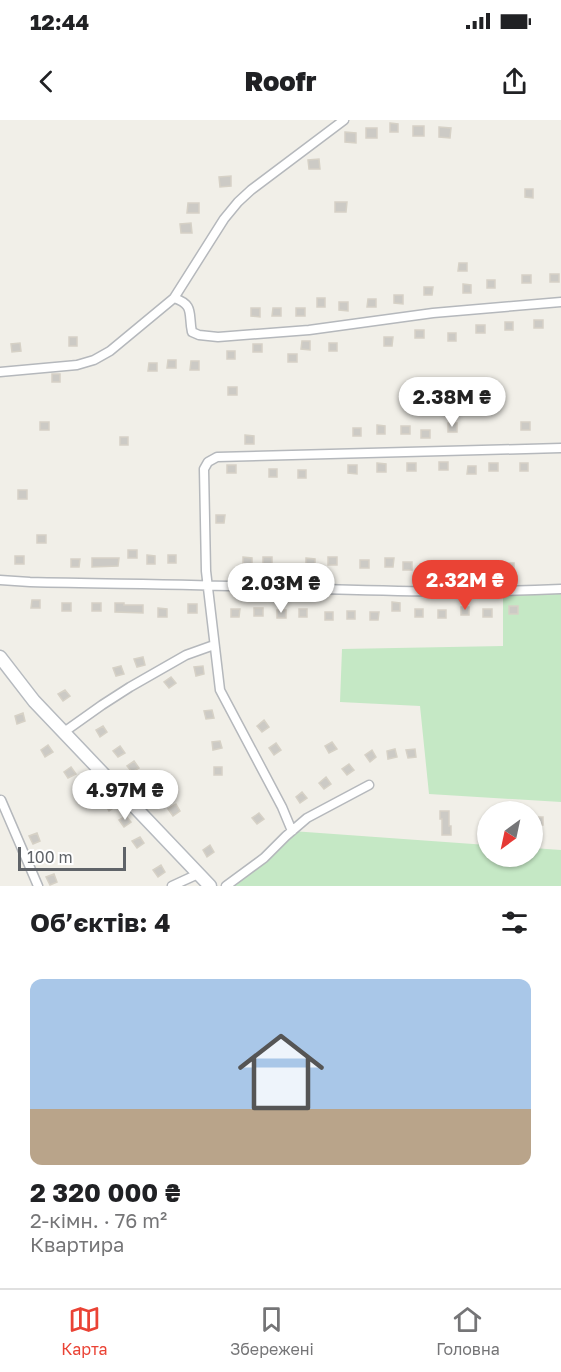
<!DOCTYPE html>
<html lang="uk">
<head>
<meta charset="utf-8">
<style>
	body { margin:0; font-family:"Golos Text",sans-serif; background:#f6f6f6; color:#202124; height:100vh; display:flex; flex-direction:column; font-size:22px; white-space:nowrap }
	* { box-sizing:border-box; margin:0 }
	p { font-size:20px; color:#757577 }
	.icon { flex:none; width:33px; height:33px; fill:none; stroke:currentColor; stroke-width:2; stroke-linecap:round; stroke-linejoin:round }
	.map { position:relative; height:766px; overflow:hidden }
	.panel { display:flex; flex-direction:column; background:#fff; flex:1 }
	.panel>* { flex:none }
	.needle { width:39px; rotate:213deg }
	.buttons { position:absolute; left:477px; top:681px; display:grid; gap:12px }
	.buttons a { display:grid; place-items:center; width:66px; height:66px; border-radius:50%; background:#fff; box-shadow:0 2px 4px #0004; font-size:30px }
	.scale { position:absolute; left:18px; bottom:15px; width:108px; box-sizing:border-box; padding-left:6px; border:3px solid #5f6368; border-top:0; font-size:16px; line-height:21px; white-space:nowrap; color:#5f6368; -webkit-text-stroke:4px #fff; paint-order:stroke }
	.price { position:absolute; translate:-50% -51px; padding:0 14px; border-radius:21px; background:#fff; color:#222; font-size:20px; line-height:39px; filter:drop-shadow(0 2px 3px #0008) }
	.price::after { content:''; position:absolute; left:50%; top:36px; width:18px; height:14px; margin-left:-9px; background:inherit; clip-path:polygon(0 0,100% 0,50% 100%) }
	.price.active { background:#ea4335; color:#fff }
	ul { padding:0; list-style:none }
	li { display:grid; align-content:center; gap:12px; height:318px; padding:0 30px }
	li+li { border-top:2px solid #e0e0e0 }
	li span { display:grid; place-items:center; height:186px; border-radius:12px; color:#555 }
	li>.icon { margin-inline-start:auto }
	span .icon { width:108px; height:108px; fill:#fffc; stroke-width:1 }
	li b { font-size:26px }
	h2 { display:flex; justify-content:space-between; align-items:center; height:72px; padding:0 30px; font-size:26px }
	.status { display:flex; justify-content:space-between; align-items:center; height:42px; padding:0 30px; background:#fff; direction:ltr }
	.status svg { height:16px; fill:currentColor }
	header { display:flex; justify-content:space-between; align-items:center; height:78px; padding:0 30px; background:#fff; font-size:27px; font-weight:800 }
	.menu { display:flex; justify-content:space-around; align-items:center; height:84px; border-top:2px solid #e0e0e0; background:#fff; font-size:16px; color:#757577 }
	.menu a { display:grid; justify-items:center; gap:3px }
	.menu .active { color:#ea4335 }
	.map>svg:first-child { display:block }
	.green { fill:#c5e8c5 }
	.building { fill:#cccac5; stroke:#d6d1c6; stroke-width:1.5 }
	.lines { fill:none; stroke-linecap:round; stroke-linejoin:round }
	.street-casing { stroke:#b5b8bc; stroke-width:11 }
	.secondary-casing { stroke:#b6babf; stroke-width:15 }
	.street { stroke:#fff; stroke-width:8 }
	.secondary { stroke:#fff; stroke-width:12 }
</style>
</head>
<body>
<div class="status"><b>12:44</b><svg viewBox="0 0 49 12"><path d="M0 12V9h3v3zM5 12V6h3v6zM10 12V3h3v9zM15 12V0h3v12zM26 1h20v11H26zM47 4h2v5h-2z"/></svg></div>
<header><svg class="icon" aria-label="back" viewBox="0 0 24 24"><path d="M15 5l-7 7 7 7"/></svg>Roofr<svg class="icon" aria-label="share" viewBox="0 0 24 24"><path d="M12 15V3M7 8l5-5 5 5M5 13v7h14v-7"/></svg></header>
<div class="map">
<svg width="561" height="766" viewBox="0 0 561 766">
	<rect width="100%" height="100%" fill="#f1efe8"/>
	<!-- green -->
	<path class="green" d="M561,469V682L429,674L420,586L340,582L342,529L503,526V471Z
		M292,711L487,725L488,736H532L533,728L561,730V766H226Z"/>
	<!-- building -->
	<path class="building" d="M390,3L398,4V12H390Z
		M413,6H424V16H413Z
		M439,7L451,8L450,18L439,17Z
		M366,8H377V18H366Z
		M345,12L356,13V23L345,22Z
		M319,39L320,49H309L308,40Z
		M231,56V66L220,67L219,57Z
		M525,69H533V78L525,77Z
		M335,82H347L346,92H335Z
		M188,83H199V93H187Z
		M191,103L192,113H181L180,104Z
		M459,143H467V151H458Z
		M550,154H559V162H550Z
		M522,155H531V163H522Z
		M487,160H495V168H487Z
		M463,164L471,165V173H463Z
		M424,167H433L432,175H424Z
		M394,175H403V184L394,183Z
		M317,178H325V187H317Z
		M368,179H376V187H367Z
		M339,182H348V191L339,190Z
		M251,188H260V197L251,196Z
		M273,188H281V196H272Z
		M296,188H305V196H296Z
		M534,200H543V208H534Z
		M505,202H513V210H505Z
		M476,205H485V213H476Z
		M415,210H424V218H415Z
		M448,213H456V221H448Z
		M69,217H77V226H69Z
		M384,217H393L392,226H384Z
		M302,221H310V230L301,229Z
		M20,223L21,231L12,232L11,224Z
		M329,223H337V231H329Z
		M253,224H262V232H253Z
		M227,231H235V239H227Z
		M288,234H297V242H288Z
		M168,240H176V248H167Z
		M191,241H199V250H190Z
		M149,243H157V251H148Z
		M52,254H60V262H52Z
		M228,267H237V275H228Z
		M40,302H49V310H40Z
		M521,302H530V310H521Z
		M448,303H457V312H448Z
		M377,305L385,306V314H377Z
		M401,306H410V314H401Z
		M353,308H361V316H353Z
		M421,310H430V318H421Z
		M245,315L254,316V324H245Z
		M120,317H128V325H120Z
		M439,342H448V350H439Z
		M377,343L386,344V352H377Z
		M407,343H416V351H407Z
		M489,343H498V351H489Z
		M520,343H528V351H520Z
		M227,345H236V353H227Z
		M348,345H357V354L348,353Z
		M468,346H476V354H467Z
		M269,349H277V357H269Z
		M298,350H306V358H298Z
		M18,370H27V379H18Z
		M216,395H225L224,403H216Z
		M37,415H46V423H37Z
		M128,430H137V438H128Z
		M147,435L155,436V444H147Z
		M168,435H176V443H168Z
		M15,436H24V444H15Z
		M243,437L252,438V446H243Z
		M263,437H272V445H263Z
		M328,437H337V445H328Z
		M92,438H119L118,446L92,447Z
		M306,438L315,439V447H306Z
		M385,438H394L393,447H385Z
		M71,439H80L79,447H71Z
		M360,440H369V448H360Z
		M403,442H412V450H403Z
		M506,443H514V452H506Z
		M456,444L465,445L464,453H456Z
		M479,446H488V454H479Z
		M32,480H40V488H31Z
		M392,482L400,483V491H392Z
		M62,483H71V491H62Z
		M92,483H101V491H92Z
		M115,483H124V485H143V493L115,492Z
		M188,484H197V493H188Z
		M509,486H518V494H509Z
		M461,487H469V495H461Z
		M158,488L167,489V497H158Z
		M254,488H263V496H254Z
		M231,489H240L239,497H231Z
		M299,489H307V497H299Z
		M415,489H423V497H415Z
		M483,489H492V497H483Z
		M277,490H286V498H277Z
		M438,490H446V498H438Z
		M347,491H355V499H347Z
		M325,492H333V500H325Z
		M370,492H379L378,500H370Z
		M143,537L145,545L137,547L134,539Z
		M121,546L124,554L116,556L113,548Z
		M203,546L204,554L196,556L194,547Z
		M171,557L176,563L169,568L164,562Z
		M65,570L70,576L63,581L58,574Z
		M212,590L214,598L206,599L204,591Z
		M23,593L25,601L17,604L15,596Z
		M264,600L269,607L262,612L257,606Z
		M103,606L107,612L100,617L96,610Z
		M220,621L222,628L213,630L212,622Z
		M332,622L337,629L329,633L325,626Z
		M276,623L281,630L274,635L269,628Z
		M48,625L53,632L45,637L41,630Z
		M120,626L125,633L118,637L113,631Z
		M395,629L397,637L388,639L387,631Z
		M415,629L416,637L408,638L406,630Z
		M372,630L376,637L370,642L365,635Z
		M134,641L139,648L132,652L127,646Z
		M349,644L354,650L347,655L342,649Z
		M71,647L76,654L68,658L64,652Z
		M214,647H222V655H214Z
		M326,657L331,664L324,669L319,663Z
		M156,662L160,669L153,674L148,667Z
		M95,664L99,671L92,675L88,669Z
		M302,672L307,678L300,683L296,677Z
		M112,679L116,686L109,691L105,684Z
		M176,684L180,691L173,696L168,689Z
		M440,691H449V706H451V715H442V699H440Z
		M259,693L264,699L257,704L252,698Z
		M126,696L131,702L124,707L119,700Z
		M534,697H543V705H534Z
		M37,713L40,721L33,724L29,716Z
		M140,717L144,723L137,728L132,721Z
		M210,725L214,732L207,737L203,730Z
		M161,745L165,752L158,757L153,750Z
		M54,754L57,762L50,765L46,757Z"/>
	<g class="lines">
		<!-- street casing -->
		<g class="street-casing">
			<path id="street" d="M174,178C195,185 188,194 192,212L199,215L218,217L309,210L433,193L561,182
				M0,252L77,245L94,240L110,231L174,178L224,99L238,82L251,70L344,0
				M0,460L30,462C106,464 181,464 257,467C358,470 460,474 561,469
				M64,612L102,585L130,567L186,535L214,525
				M1,680L38,766
				M292,711L282,687L220,570L206,451L204,349L208,342L217,337L561,328
				M172,766L198,754
				M226,766L264,738L286,716L307,698L369,665"/>
		</g>
		<!-- secondary casing -->
		<g class="secondary-casing">
			<path id="secondary" d="M0,537L34,581L210,766"/>
		</g>
		<!-- street -->
		<use href="#street" class="street"/>
		<!-- secondary -->
		<use href="#secondary" class="secondary"/>
	</g>
</svg>
<div class="buttons">
<a><svg class="needle" viewBox="-14 -14 28 28"><path d="M0-13l5 13h-10z" fill="#e53935"/><path d="M0 13l5-13h-10z" fill="#757577"/></svg></a>
</div>
<div class="scale">100 m</div>
<b class="price" style="left:452px;top:308px">2.38M ₴</b>
<b class="price active" style="left:465px;top:491px">2.32M ₴</b>
<b class="price" style="left:281px;top:494px">2.03M ₴</b>
<b class="price" style="left:125px;top:701px">4.97M ₴</b>
</div>
<section class="panel">
<h2>Об’єктів: 4<svg class="icon" aria-label="filters" viewBox="0 0 24 24"><path d="M4 7h16M4 17h16"/><circle cx="9" cy="7" r="2"/><circle cx="15" cy="17" r="2"/></svg></h2>
<ul>
<li><span style="background:linear-gradient(#a9c7e8 70%,#b9a48a 0)"><svg class="icon" aria-label="home" viewBox="0 0 24 24"><path d="M3 11l9-7 9 7M6 9v11h12V9"/></svg></span><div><b>2 320 000 ₴</b><p>2-кімн. · 76 m²</p><p>Квартира</p></div></li>
</ul>
</section>
<nav class="menu">
<a class="active"><svg class="icon" aria-label="map" viewBox="0 0 24 24"><path d="M3 6l6-2 6 2 6-2v14l-6 2-6-2-6 2zM9 4v14M15 6v14"/></svg>Карта</a>
<a><svg class="icon" aria-label="saved" viewBox="0 0 24 24"><path d="M7 4h10v16l-5-4-5 4z"/></svg>Збережені</a>
<a><svg class="icon" aria-label="home" viewBox="0 0 24 24"><path d="M3 11l9-7 9 7M6 9v11h12V9"/></svg>Головна</a>
</nav>
</body>
</html>
